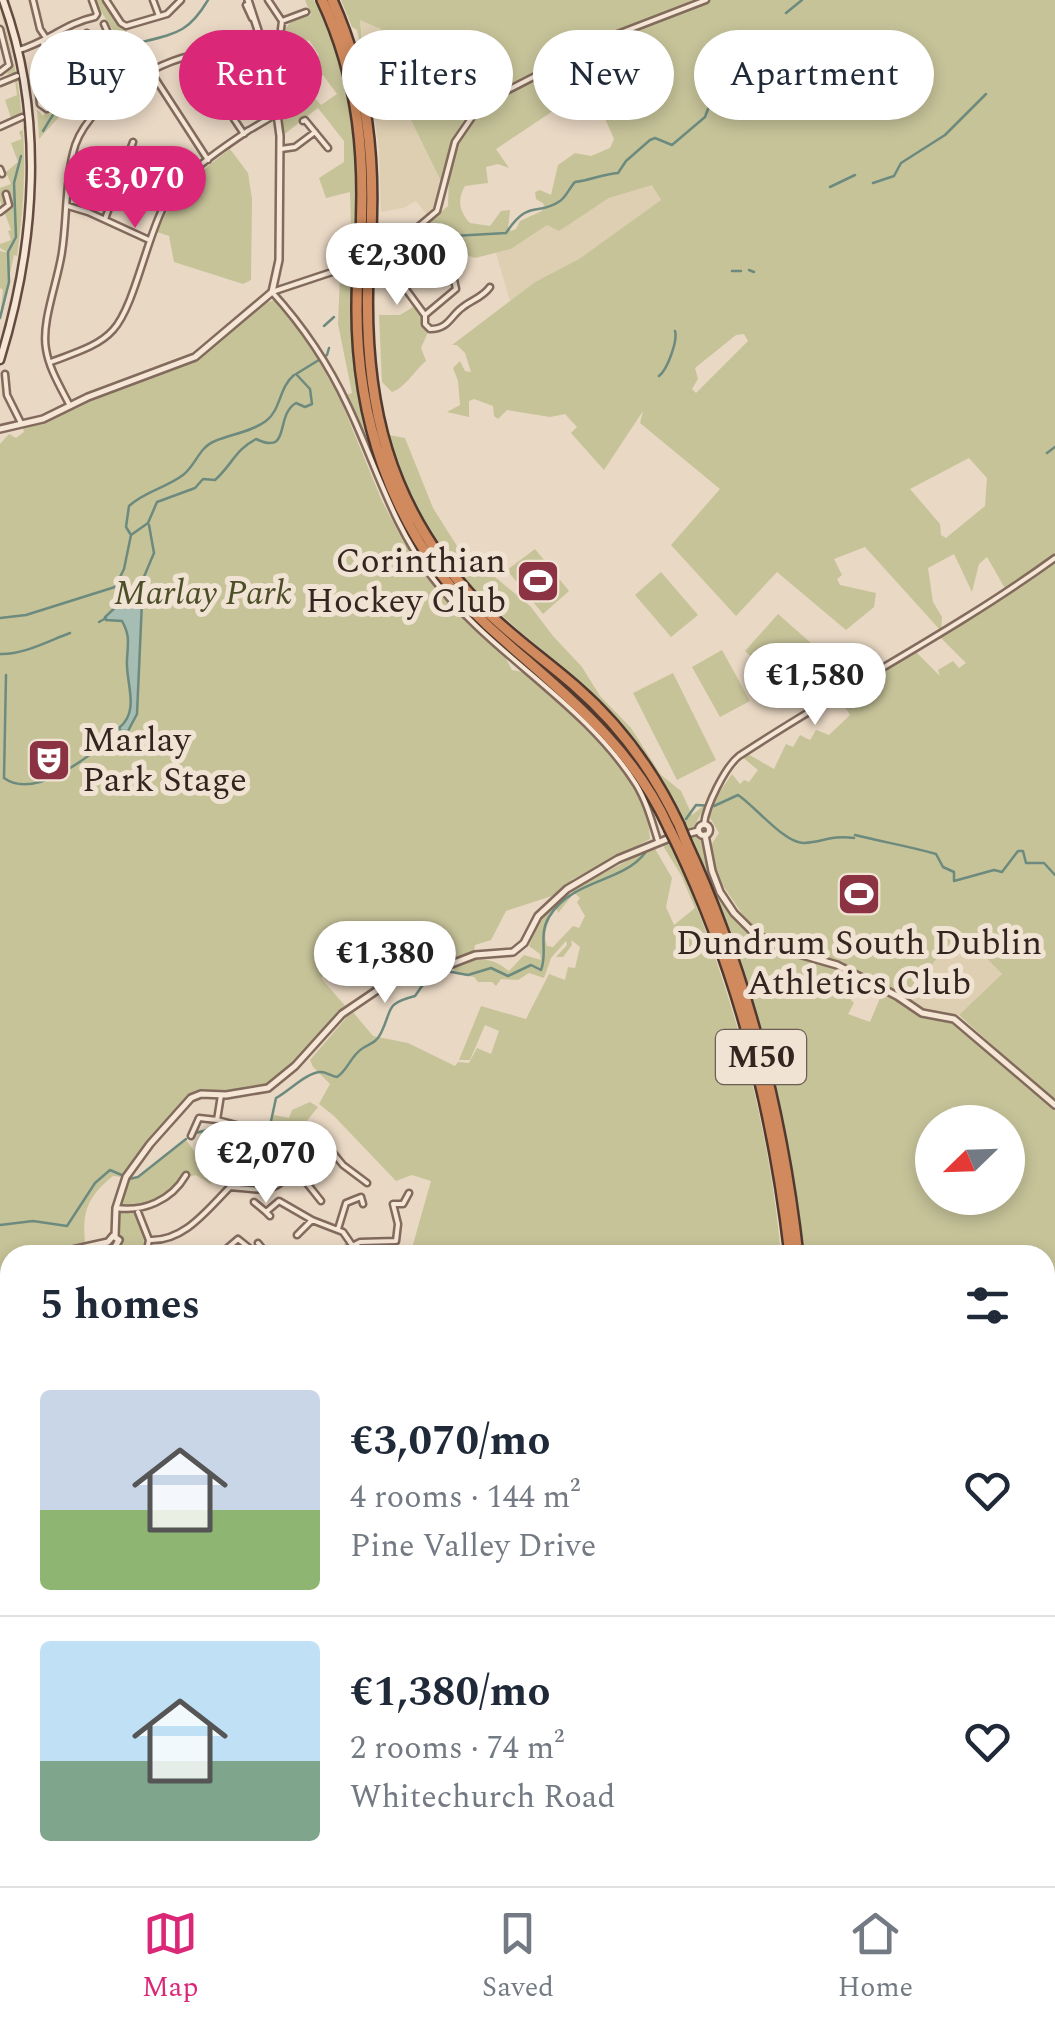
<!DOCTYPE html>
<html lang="en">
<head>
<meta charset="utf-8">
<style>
	body { margin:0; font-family:Spectral,serif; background:#f2f2f3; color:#1f2937; height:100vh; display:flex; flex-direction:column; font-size:38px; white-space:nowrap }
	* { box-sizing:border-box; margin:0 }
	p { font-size:32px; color:#747a83 }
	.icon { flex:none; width:55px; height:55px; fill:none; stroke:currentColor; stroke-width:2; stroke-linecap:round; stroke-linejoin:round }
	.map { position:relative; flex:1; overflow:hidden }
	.details { position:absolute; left:0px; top:1245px; width:1055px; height:642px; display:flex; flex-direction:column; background:#fff; border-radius:30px 30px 0 0; box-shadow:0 5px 15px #0003 }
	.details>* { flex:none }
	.guide { position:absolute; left:30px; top:30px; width:995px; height:90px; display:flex; gap:20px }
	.needle { width:65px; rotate:247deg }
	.buttons { position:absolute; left:915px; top:1105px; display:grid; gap:20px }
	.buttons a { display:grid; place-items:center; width:110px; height:110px; border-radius:50%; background:#fff; box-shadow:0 5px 15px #0003; font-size:50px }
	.price { position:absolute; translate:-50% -85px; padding:0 22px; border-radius:35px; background:#fff; color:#222; font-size:32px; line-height:65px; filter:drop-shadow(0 2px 5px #0008) }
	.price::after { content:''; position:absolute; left:50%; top:60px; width:30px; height:22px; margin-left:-15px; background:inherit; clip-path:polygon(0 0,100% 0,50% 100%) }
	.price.current { background:#db2777; color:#fff }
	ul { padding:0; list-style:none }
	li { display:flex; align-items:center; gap:30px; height:250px; padding:0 40px }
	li+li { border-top:2px solid #e0e1e3 }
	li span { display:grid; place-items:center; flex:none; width:280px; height:200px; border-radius:10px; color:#555 }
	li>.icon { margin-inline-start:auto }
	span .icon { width:120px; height:120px; fill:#fffc; stroke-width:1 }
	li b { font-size:42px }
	h2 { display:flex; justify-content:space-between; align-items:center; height:120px; padding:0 40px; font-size:42px }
	.chip { padding:0 35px; border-radius:45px; background:#fff; box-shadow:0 5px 15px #0003; font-size:35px; line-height:90px }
	.chip.current { background:#db2777; color:#fff }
	.menu { display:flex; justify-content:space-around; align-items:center; height:140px; border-top:2px solid #e0e1e3; background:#fff; font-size:28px; color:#747a83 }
	.menu a { display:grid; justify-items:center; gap:5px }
	.menu .current { color:#db2777 }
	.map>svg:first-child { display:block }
	.farmland { fill:#decfb2 }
	.green { fill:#c6c399; fill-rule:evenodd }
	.water { fill:#a5bdb2; stroke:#6d8a7e; stroke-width:2.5 }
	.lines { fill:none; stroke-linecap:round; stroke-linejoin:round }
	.stream { stroke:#6d8a7e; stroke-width:2.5 }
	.river { stroke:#a5bdb2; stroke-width:6 }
	.minor-casing { stroke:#826a5c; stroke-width:9 }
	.tertiary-casing { stroke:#826a5c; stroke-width:10 }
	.secondary-casing { stroke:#644b40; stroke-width:11 }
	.motorway-casing { stroke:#503a30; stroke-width:14 }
	.minor { stroke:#f5e6d6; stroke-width:4 }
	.tertiary { stroke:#f5e6d6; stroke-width:5 }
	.secondary { stroke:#f5e6d6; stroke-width:6 }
	.motorway { stroke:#d08a5d; stroke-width:9 }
	.motorway-bridge-casing { stroke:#503a30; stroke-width:14; stroke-linecap:butt }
	.motorway-bridge { stroke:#d08a5d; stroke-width:9 }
	.labels { text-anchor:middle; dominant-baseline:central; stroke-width:10; stroke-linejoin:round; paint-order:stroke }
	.shield { fill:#f1e3d3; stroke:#6c5e55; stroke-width:2.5 }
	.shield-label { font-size:32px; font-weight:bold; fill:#33251f }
	.poi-label { font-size:35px; fill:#33251f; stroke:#f1e3d3; text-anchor:end }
	.park-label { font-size:35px; font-style:italic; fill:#4b4e27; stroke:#f1e3d3 }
</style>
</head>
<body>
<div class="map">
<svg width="1055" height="1886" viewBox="0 0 1055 1886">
	<rect width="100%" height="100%" fill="#e9d8c4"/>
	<!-- farmland -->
	<path class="farmland" d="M360,19L381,28L401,100L442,183L439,202L428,216L416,201L403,208L381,212L379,149Z
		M652,184L661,200L579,259L535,282L510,301L496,253L511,249L547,224L591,210L609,198Z
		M960,930L1002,974L959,1015L923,1011L904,998Z
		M1055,1798V1886H868L867,1878H1045V1806Z"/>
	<!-- green -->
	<path class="green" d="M94,0H103C114,16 127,28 134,45L140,43L85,90L71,111L59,117L39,139L37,109L43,116L55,97L58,98L76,77L104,57L106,59L124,48Z
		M305,0H314C356,85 358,161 355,254L352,259L350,192L326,198L319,178L344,162V141L318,108L282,136L281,108L308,90L321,105L337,94L323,75L279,104L276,82L319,55L309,40L283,55L282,68L277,67L281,74L275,79L266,38L270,36L268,33L284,30L290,23L311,15Z
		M341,0H700L614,31L489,95C458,117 448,148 442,183L401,100L381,29L360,20L364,60L357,30L352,27Z
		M711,0H1055V554L1006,590L987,557L979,564L972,592L954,554L928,568L933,602L942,617L941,631L865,547L834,559L842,575L837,579L840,585L876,593L874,607L846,630L777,572L736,616L671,545L720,489L640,423L643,411L604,470L571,433L577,427L565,414L550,417L507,410L498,419L494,416L493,406L474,399L469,401V417L447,412L460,405L458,381L453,368L460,361L465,371L471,372L465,353L457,345H452L535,282L579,259L661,200L652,185L609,198L559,231L547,225L511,249L475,258L456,252L405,273L397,255L405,243L448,206L449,176L459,139L486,103L638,28ZM595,83L596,98L614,139L610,148L591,156L575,153L558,165L551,195L540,190L535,192L536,199L544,204L542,211L520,221L516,229L511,231L508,228L510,210L501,211L490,226L470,223C459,212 457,199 465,186L488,183L486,167L498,164L509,168L496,149ZM744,334L748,341L696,393L692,389L698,379L695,368L736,335ZM969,458L987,478L985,506L946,538L941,535L940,524L910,489Z
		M0,8C26,95 30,164 17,256L14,255L0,318L3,290L0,288V251L9,253L0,248V244L11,240L8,231L11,230L0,200V188L11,184L6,172L18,162L11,143L22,139L19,132L24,129L20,114L11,118L5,100L17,95L14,73L6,74L14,64Z
		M230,149L248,173L252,199L251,280L243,284L174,262L169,236L157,232C173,194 198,173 230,149Z
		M378,261C378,274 374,287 374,300C372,346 376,391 389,435L405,438L433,508L469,565L476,563L483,567L531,607L553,636L582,667L600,696L631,728L661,775L681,791L692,815L707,803L693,828L687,830C663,794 648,754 618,721C574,670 513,631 467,582C385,494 367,378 373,263Z
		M353,271C350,335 354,388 369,451L346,395L352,393L338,324L340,274Z
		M274,300L294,319L338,394L382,501L403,541L438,591L505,657L512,670L523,672C569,711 648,774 650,839L573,879L558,894L506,911L491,940L475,945L474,953L447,964L404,970L380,985L351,948L321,978L347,1008L306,1054L265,1087L194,1093L145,1146L123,1177L113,1176C87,1197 82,1212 85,1243L45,1255H10V1274L0,1280V444L9,434L16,438L24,432L23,428L98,394L201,357L258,306Z
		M413,307L423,316L429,330L421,348L426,361C415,370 405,388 392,392L382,382L379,315H400Z
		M535,549L569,591L543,614L507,570Z
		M1055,563V1102L959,1015L1002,974L960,931L904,998L847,968L843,962L790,949L752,928L717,877L711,845L719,833L709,816L717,796L732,774L740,784L744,780L749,782L758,770L741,756L746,753L774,769L786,744L793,747L800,735L810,740L816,730L829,735L850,715L838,696L916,652L940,676L938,670L953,661L959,668L966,663L940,637Z
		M661,572L698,615L671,637L635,595Z
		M778,614L829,659L796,697L745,651Z
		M722,650L750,701L720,717L692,667Z
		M673,673L716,760L677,780L633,693Z
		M696,835C710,844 705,856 709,870C713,887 724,906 735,918C769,955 819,958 861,982L851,1000L854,1003L848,1014L870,1022L883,991L919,1014L955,1023L1055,1109V1334L1047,1338L1053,1358L1045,1365V1255H805C784,1111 749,970 690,836ZM932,1122H1008V1198H932Z
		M670,841C727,974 768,1111 781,1255H410L431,1181L412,1175L396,1181L334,1116L319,1104L330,1084L313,1067L310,1060L352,1011L373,1036L408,1043L455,1066L458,1062L469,1063L477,1048L491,1054L499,1031L485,1025L470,1060H459L481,1006L526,1019L549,974L565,980L568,967L575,968L580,947L571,940L572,945L563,957H556L567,945L566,941L551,958L544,978L529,973L518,980L501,979L496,986L492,982H478L474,977L456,974L453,967C477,957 490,956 509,971L524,955L541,960L540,954L529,946L541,917L568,894L571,897L558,913L557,909L552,911C549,923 542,933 547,946L553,947L573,926L579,928L585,916L577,902L580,898L571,890L654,847L672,878L666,907L674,925L695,908L681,875L662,844Z
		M310,1102L318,1107L306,1122L307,1136L288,1150L275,1145L262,1152L273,1179L252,1186L250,1181L259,1170L243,1145L234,1147L224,1138L198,1134C219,1124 239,1132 260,1134L270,1127L274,1115L289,1118L292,1110Z
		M186,1140L202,1162L212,1185L196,1175L188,1177L189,1172L182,1173L178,1186L138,1209L136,1216C148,1228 143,1239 143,1253L119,1255L123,1241C111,1223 122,1199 127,1179L138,1178Z
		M1055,1676V1798L1045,1806V1678Z"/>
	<!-- water -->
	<path class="water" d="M143,579L137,714L128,731H121L119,728C141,710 125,682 127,659C128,643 130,635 122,621L106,620L105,617L120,603L125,602Z"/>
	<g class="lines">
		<!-- stream -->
		<path class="stream" d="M786,13L802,0
			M43,131C57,107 80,75 104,61C116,55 133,44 146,41C179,33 190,30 208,0
			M873,183L894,176L901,163L945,135L986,94
			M830,187L855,175
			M387,265C409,261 439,256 453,236L506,233C529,198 537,217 560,201C566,197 570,187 575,182C591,180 603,174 618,173L626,161L650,140L655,138L672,145L705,117L708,109L749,63L763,57L774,39
			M749,270L754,272
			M732,271H741
			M0,318L9,282L8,252L16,237L14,183L21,156
			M324,326L334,317
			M659,376C667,370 678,341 675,331
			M1047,453L1055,447
			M131,535L126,527L129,506C145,491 166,488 183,475C196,465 199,447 215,441C232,434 251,432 266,421C281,410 279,387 294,375
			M143,579L154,553L149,525
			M0,618L26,615L115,587L124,569L131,535L148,523L157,502L195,488L203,479L215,480C231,466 236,449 256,439C292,456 274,416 296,403L305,407L312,404L310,389L296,374L327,355L329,348
			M99,622L106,618
			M0,654C23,655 48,641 70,633
			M6,675L4,778C37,802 95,751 121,731
			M686,819L696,805L714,806L738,795C755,806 785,844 804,843C823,842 832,835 854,838
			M855,835C883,842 908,846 936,854L943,867L954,872V881L994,870L1002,872L1018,851H1023L1026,863H1044L1055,875
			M195,1133L224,1126L260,1133L270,1126L276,1098C289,1091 307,1072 321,1072C326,1072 331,1076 337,1077C348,1070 351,1055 363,1048C371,1043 376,1043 381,1033C393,1009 384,1004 415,996L422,986L446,971L468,975L491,968L508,976L531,965L541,970C548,953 538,935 549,917C572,879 622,883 645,853
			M129,1179L138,1177L186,1139
			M0,1225L33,1221L67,1226L95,1183L110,1170L124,1176"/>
		<!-- river -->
		<path class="river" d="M1045,1322L1055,1316
			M1045,1424L1055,1420
			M0,1788L10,1790"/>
		<!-- minor casing -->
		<g class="minor-casing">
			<path id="minor" d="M33,0L40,29L46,38
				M106,0L121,23L126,26L167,14L181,0
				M153,0L159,16
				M268,0L282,21L281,29
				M246,5L252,18
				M282,21L306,12
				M104,24L115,48
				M0,29L9,65L0,72
				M87,33L97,59
				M43,43L50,63L48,78L62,90
				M66,45L70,57L82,70
				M19,50C47,42 66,23 95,17L97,14L92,0
				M265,60L271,85
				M151,72L208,160
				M0,83L17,76
				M57,97L76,76L119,45
				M47,109L40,104L38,84L48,78
				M303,121L305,120L328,148
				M0,127L22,117
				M251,129L278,113
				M281,149L295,147L315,132
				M0,169L2,174
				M68,206L88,212L149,240
				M0,212L9,205L6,194
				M105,219L133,142
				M390,248L405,288L424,314
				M369,258L399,243L437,211L455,142L481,104L615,35L706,0
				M356,264L272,292C303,326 329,365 348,406C376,465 392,524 432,577C491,655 583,701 636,784C647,802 652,822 658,841
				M442,278L453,275L456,289L425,315V324L430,329C449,329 450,316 463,307C473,299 482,298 490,287
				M51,362C71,354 98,347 113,330C134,307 146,241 163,208C182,174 218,151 249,130
				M5,374L7,395L21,423
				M70,406C61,388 49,369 46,349C41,322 58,281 62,252C67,220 65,185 73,153C83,106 154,60 200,54L209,60L224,104L244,134
				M704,824C706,806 725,767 739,756C843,687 953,632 1055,558
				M221,1095L217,1120L252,1129
				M191,1136L199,1118L217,1120
				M289,1172H298L321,1201
				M254,1202L266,1212
				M116,1208C143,1212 171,1201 186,1175
				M138,1212L149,1240L146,1255
				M270,1216L266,1212L279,1201L312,1220
				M338,1229L346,1203L361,1197L363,1204
				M297,1235L312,1220L343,1232L352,1245
				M149,1240C184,1242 207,1210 230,1187C248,1188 273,1196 286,1177C290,1170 289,1160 291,1152L313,1136L320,1137L343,1165L367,1183
				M258,1243L262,1248
				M224,1251L238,1239L258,1255
				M334,1255L360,1242L396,1241L398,1224L393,1204H403L409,1193
				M0,1317L10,1312
				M0,1361L10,1366
				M0,1376L10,1371
				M0,1430L10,1445
				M0,1686L1,1680L10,1674
				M0,1731L10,1732
				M0,1817L10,1812
				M10,1834V1840
				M0,1874L13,1886
				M97,1878L99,1886
				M109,1878L116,1886
				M162,1878L167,1882L163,1886
				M280,1878L297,1884L320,1878
				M380,1878L385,1886
				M578,1878L587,1886
				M587,1885H608
				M54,1886L62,1878"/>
		</g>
		<!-- tertiary casing -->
		<g class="tertiary-casing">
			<path id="tertiary" d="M0,429L43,419L88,397L195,357L272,292L279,260L280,136L271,70L248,0
				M698.5 830a5.5 5.5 0 1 1 11 0a5.5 5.5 0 1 1-11 0Z
				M683,835L698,831
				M705,835L712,871L720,892L734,913L754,933L785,950L837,965L897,996L922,1013L954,1019L1055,1105
				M115,1236L116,1208L126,1177L150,1144L191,1098L201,1094L226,1095L268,1088L295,1066L342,1014L404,972L449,965L475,955L513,952L524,943L538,916L567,889L618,859L672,837
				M50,1255L108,1242L113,1236L119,1240L115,1247
				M0,1282L10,1276
				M268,1878L275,1886"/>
		</g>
		<!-- secondary casing -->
		<g class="secondary-casing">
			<path id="secondary" d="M0,360C36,244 45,116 3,0
				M1045,1368L1055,1360
				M0,1558L10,1577
				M0,1776L10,1778
				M85,1878L87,1886
				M737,1878L775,1886
				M721,1886L727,1884L729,1878"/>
		</g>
		<!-- motorway casing -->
		<g class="motorway-casing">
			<path id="motorway" d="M322,0C360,81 366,161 360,250
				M332,0C368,80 376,161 370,248
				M368,273C363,401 387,506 477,602C506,633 543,658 575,686C620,725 654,772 679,825
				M358,275C350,408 389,534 488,626C557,689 630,741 669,828
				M686,842C746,972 782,1113 798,1255
				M677,844C738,972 774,1115 790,1255
				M636,1886L637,1878
				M645,1886V1878"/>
		</g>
		<!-- minor -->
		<use href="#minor" class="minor"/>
		<!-- tertiary -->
		<use href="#tertiary" class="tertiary"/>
		<!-- secondary -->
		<use href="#secondary" class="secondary"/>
		<!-- motorway -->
		<use href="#motorway" class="motorway"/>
		<!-- motorway-bridge casing -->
		<g class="motorway-bridge-casing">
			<path id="motorway-bridge" d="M368,273L370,248
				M358,275L360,250
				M679,825L686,842
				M669,828L677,844"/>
		</g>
		<!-- motorway-bridge -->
		<use href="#motorway-bridge" class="motorway-bridge"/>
	</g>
	<!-- icons -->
	<defs>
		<g id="stadium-square" transform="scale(2.25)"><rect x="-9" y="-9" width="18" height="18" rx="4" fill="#8b3343" stroke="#f1e3d3"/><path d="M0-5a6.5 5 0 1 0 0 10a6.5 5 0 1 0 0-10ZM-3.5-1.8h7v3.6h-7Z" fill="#fff"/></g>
		<g id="theatre-square" transform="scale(2.25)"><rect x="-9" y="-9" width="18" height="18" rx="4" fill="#8b3343" stroke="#f1e3d3"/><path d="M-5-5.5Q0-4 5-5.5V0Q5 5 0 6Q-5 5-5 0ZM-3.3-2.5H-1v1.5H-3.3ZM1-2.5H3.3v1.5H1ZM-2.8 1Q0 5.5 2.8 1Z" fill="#fff"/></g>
	</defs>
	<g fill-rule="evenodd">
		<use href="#stadium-square" x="538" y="581"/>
		<use href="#theatre-square" x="49" y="760"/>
		<use href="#stadium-square" x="859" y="894"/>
	</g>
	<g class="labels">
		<!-- shield labels -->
		<rect class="shield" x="716" y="1030" width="90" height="54" rx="8"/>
		<g class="shield-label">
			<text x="761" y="1057">M50</text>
		</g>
		<!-- poi labels -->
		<g class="poi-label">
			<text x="506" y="561">Corinthian<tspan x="506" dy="40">Hockey Club</tspan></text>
			<text x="82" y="740" text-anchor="start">Marlay<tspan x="82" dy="40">Park Stage</tspan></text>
			<text x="859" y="943" text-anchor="middle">Dundrum South Dublin<tspan x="859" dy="40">Athletics Club</tspan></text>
		</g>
		<!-- park labels -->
		<g class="park-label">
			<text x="203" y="593">Marlay Park</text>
		</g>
	</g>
</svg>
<div class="buttons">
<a><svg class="needle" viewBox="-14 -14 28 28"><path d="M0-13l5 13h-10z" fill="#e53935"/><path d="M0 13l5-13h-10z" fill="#747a83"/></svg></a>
</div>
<b class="price current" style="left:135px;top:231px">€3,070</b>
<b class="price" style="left:397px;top:308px">€2,300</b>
<b class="price" style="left:815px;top:728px">€1,580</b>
<b class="price" style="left:385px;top:1006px">€1,380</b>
<b class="price" style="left:266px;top:1206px">€2,070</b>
<div class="guide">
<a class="chip">Buy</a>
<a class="chip current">Rent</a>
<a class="chip">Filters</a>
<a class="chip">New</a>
<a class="chip">Apartment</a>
</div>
<section class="details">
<h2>5 homes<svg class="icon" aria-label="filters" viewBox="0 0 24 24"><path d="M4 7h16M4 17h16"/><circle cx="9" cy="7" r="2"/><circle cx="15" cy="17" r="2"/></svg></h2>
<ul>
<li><span style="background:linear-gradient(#c9d6e8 60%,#8fb573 0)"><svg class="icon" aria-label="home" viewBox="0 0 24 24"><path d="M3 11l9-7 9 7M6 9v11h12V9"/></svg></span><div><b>€3,070/mo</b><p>4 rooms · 144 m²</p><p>Pine Valley Drive</p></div><svg class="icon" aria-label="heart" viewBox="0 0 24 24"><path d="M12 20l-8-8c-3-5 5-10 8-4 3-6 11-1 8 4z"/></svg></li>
<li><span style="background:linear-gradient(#bfe0f5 60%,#7fa58c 0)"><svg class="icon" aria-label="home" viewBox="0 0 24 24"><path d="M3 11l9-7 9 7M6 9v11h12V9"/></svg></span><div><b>€1,380/mo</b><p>2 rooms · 74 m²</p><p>Whitechurch Road</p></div><svg class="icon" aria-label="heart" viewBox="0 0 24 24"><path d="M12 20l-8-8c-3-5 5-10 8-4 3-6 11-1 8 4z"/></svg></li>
</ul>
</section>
</div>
<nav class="menu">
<a class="current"><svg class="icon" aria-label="map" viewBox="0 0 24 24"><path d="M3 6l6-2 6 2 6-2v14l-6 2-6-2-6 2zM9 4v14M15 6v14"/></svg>Map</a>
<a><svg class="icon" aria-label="saved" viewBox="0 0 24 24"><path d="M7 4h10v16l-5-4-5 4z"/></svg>Saved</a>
<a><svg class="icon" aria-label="home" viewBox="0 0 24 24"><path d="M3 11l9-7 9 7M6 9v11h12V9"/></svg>Home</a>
</nav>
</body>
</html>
